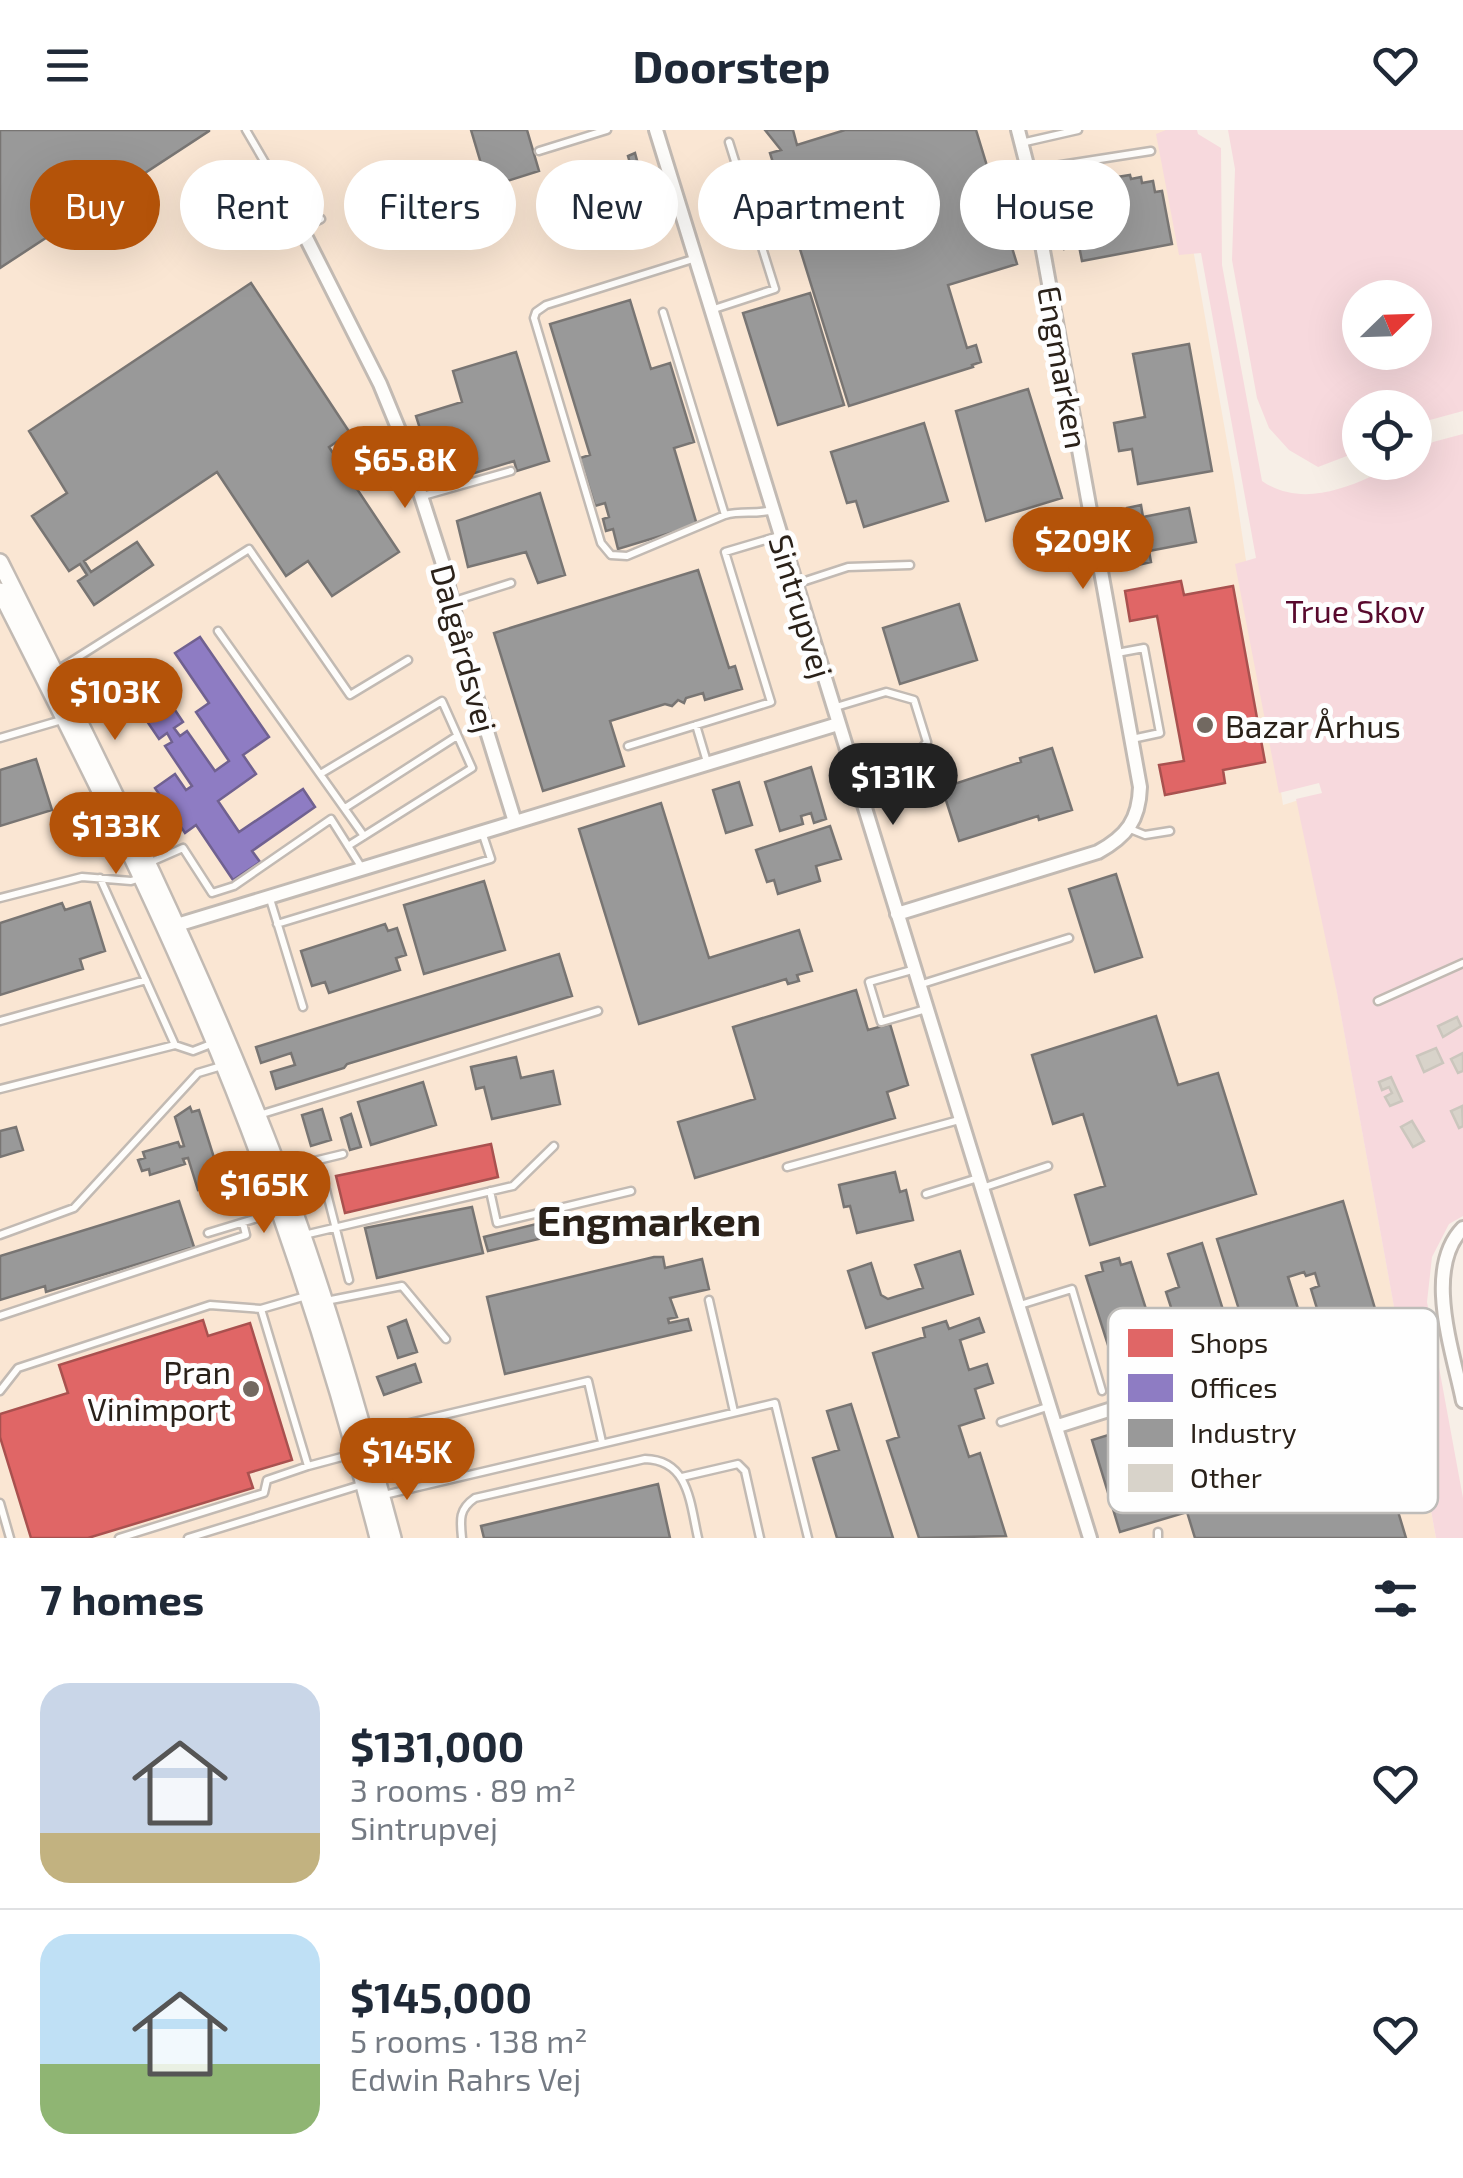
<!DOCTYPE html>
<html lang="en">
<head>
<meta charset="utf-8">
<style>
	body { margin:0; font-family:"Exo 2",sans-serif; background:#f6f6f7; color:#1f2937; height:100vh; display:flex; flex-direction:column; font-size:38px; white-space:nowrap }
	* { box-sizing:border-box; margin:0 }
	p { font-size:32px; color:#747a83 }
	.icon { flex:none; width:55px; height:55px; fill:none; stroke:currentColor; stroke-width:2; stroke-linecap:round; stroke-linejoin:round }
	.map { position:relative; height:1408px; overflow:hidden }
	.details { display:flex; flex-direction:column; background:#fff; flex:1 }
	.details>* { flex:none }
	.top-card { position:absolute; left:30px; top:30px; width:1405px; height:90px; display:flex; gap:20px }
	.needle { width:65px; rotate:67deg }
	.buttons { position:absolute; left:1342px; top:150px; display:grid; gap:20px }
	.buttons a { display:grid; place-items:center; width:90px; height:90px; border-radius:50%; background:#fff; box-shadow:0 10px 40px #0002; font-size:50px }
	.price { position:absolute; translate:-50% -85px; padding:0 22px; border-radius:35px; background:#b45309; color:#fff; font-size:32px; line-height:65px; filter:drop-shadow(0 2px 5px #0008) }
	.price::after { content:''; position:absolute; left:50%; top:60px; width:30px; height:22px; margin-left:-15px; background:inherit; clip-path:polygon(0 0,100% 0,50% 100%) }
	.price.on { background:#222; color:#fff }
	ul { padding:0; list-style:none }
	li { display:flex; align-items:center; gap:30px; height:250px; padding:0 40px }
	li+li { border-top:2px solid #e0e1e3 }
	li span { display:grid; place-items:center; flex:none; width:280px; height:200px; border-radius:30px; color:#555 }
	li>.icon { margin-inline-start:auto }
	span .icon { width:120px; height:120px; fill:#fffc; stroke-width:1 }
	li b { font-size:42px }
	h2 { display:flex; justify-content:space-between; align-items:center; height:120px; padding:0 40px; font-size:42px }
	.tag { padding:0 35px; border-radius:45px; background:#fff; box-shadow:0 10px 40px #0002; font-size:35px; line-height:90px }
	.tag.on { background:#b45309; color:#fff }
	header { display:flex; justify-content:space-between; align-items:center; height:130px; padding:0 40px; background:#fff; font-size:45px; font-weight:700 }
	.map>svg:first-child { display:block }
	.built { fill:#fae6d3 }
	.green { fill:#f7d9dd; fill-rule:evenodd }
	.shops { fill:#e06666; stroke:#a9514f; stroke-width:2.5 }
	.offices { fill:#8e7cc3; stroke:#706190; stroke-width:2.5 }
	.industry { fill:#999; stroke:#787573; stroke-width:2.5 }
	.building { fill:#d8d3ca; stroke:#cbc6bd; stroke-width:2.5 }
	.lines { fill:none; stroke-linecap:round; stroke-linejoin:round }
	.service-casing { stroke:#c2bab3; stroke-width:11 }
	.minor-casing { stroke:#c2bab3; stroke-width:18 }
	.tertiary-casing { stroke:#c2bab3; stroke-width:20 }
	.service { stroke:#fefdfb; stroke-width:6 }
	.minor { stroke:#fefdfb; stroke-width:12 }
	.tertiary { stroke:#fefdfb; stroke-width:15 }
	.poi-dot { fill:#726961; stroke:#fefefe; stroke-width:4 }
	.labels { text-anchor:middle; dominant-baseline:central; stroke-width:10; stroke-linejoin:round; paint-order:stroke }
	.street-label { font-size:32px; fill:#2a2119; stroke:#fefefe }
	.park-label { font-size:32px; fill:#58092d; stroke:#fefefe }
	.poi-label { font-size:32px; fill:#2a2119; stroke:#fefefe; text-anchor:start }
	.district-label { font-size:42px; font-weight:bold; fill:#2a2119; stroke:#fefefe }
	.key { fill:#fefefe; stroke:#bebcb9; stroke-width:2.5 }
	.key-label { font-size:28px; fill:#2a2119 }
</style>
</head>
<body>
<header><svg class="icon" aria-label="menu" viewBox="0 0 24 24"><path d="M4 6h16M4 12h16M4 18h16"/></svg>Doorstep<svg class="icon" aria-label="heart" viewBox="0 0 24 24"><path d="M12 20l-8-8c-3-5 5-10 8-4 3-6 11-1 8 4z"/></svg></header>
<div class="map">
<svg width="1463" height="1408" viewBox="0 0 1463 1408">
	<rect width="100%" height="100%" fill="#f7efe7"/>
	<!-- built -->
	<path class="built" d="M0,0H1172L1234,351L1283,675L1302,669L1436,1408H0Z"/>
	<!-- green -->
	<path class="green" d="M1166,0H1197L1198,4L1221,18L1222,135L1262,351C1295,374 1335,363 1370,347C1387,340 1396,333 1415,332V322L1433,312L1463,304V1086L1449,1094L1432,1127L1427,1172L1463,1368V1408H1436L1337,863L1296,669L1322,663L1319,653L1279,663L1235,434L1256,428L1201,123L1179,125L1156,4Z
		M1228,0H1463V281L1415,294V278H1360V321L1318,337L1289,320L1269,298L1257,268L1232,130L1235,39ZM1360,168H1415V222H1360Z"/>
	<!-- shops -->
	<path class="shops" d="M1181,451L1184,465L1233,456L1265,632L1223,640L1225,653L1165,665L1159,635L1184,631L1157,486L1130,491L1125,461Z
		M491,1014L498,1047L345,1083L336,1046Z
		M203,1190L208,1206L250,1193L292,1330L248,1343L253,1358L88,1408H31L0,1307V1284L68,1263L59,1235Z
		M423,1314L428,1334L413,1338L407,1318Z"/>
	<!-- offices -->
	<path class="offices" d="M200,507L269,607L243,625L256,644L218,671L239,702L303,659L315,677L252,721L260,732L233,750L196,695L185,703L155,658L175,644L186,660L192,656L165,616L172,612L167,603L159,609L134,572L158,555L183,592L174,598L180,606L187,601L215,641L229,631L196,582L209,573L175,523Z"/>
	<!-- industry -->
	<path class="industry" d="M0,0H209V1L0,138Z
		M471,0H527L539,41L488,57Z
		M765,0H793L797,15L845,0H976L1017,134L948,155L967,218L976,215L981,232L972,235L973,237L849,276L770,23L781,20Z
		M635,23L642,49L635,51L628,26Z
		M1130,45L1131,49L1141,47L1142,53L1153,51L1155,62L1162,61L1172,114L1082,131L1079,116L1064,119L1055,74H1059L1058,67L1065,65V61L1099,55L1098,50Z
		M251,153L350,303L329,317L399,422L332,466L308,431L286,446L217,342L84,431L91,442L137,412L153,435L94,475L78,451L87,445L80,434L69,441L32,386L67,363L29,301Z
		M810,163L844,275L778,295L743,183Z
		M630,170L651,239L670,233L694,312L674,318L697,395L618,419L613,399L606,401L603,389L609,387L605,373L595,376L580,328L590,325L550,194Z
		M1189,214L1212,341L1138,354L1132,319L1119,321L1114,293L1145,287L1133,224Z
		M516,222L549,331L517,341L514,331L452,350L442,317L427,321L416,286L462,272L453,241Z
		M1028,259L1062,368L986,391L956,281Z
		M924,293L948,371L864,397L856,371L847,373L831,322Z
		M540,363L565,445L538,453L526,422L468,437L457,391Z
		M1141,375L1143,387L1189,378L1196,412L1149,421L1151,432L1138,435L1133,410L1131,411L1127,378Z
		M698,440L729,538L735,536L742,559L705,570L703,563L686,568L684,573L678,570L672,576L665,574L610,591L624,636L543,661L494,503Z
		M959,474L977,530L900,554L883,498Z
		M1052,618L1072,680L1039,690L1038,686L959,711L942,658L1021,632L1020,628Z
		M36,629L52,680L0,696V640Z
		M811,637L826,689L814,693L811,683L801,686L803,694L780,701L765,652Z
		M739,652L752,695L726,703L713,660Z
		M661,673L709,828L799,800L812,841L797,845L799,851L788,854L786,849L639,894L579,699Z
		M830,696L841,729L816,736L820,751L778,764L774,750L767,752L756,720Z
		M1116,744L1142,827L1095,842L1069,759Z
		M484,751L505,820L424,844L404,775Z
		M90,772L105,821L80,829L83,839L0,865V793L62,773L65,780Z
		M385,794L388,801L397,798L406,825L396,828L400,840L329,863L325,852L312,856L301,821Z
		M559,824L572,866L347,934L344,938L276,959L271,942L295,935L291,923L261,933L256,917Z
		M856,860L868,900L890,894L908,955L887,962L895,988L695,1048L678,992L755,969L733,897Z
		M1156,886L1178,955L1218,943L1256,1064L1090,1115L1075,1065L1105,1056L1083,984L1053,994L1032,925Z
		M516,927L521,948L553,941L560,974L492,989L484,957L476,959L471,937Z
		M423,952L436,995L371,1015L358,972Z
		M190,977L192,982L199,980L222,1053L198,1060L188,1028L183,1029L185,1034L150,1045L149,1039L142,1041L138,1030L145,1028L143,1022L178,1012L180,1017L184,1016L175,987Z
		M322,979L331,1010L311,1016L302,985Z
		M351,984L361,1017L350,1020L341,988Z
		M16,997L23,1020L0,1027V1001Z
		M895,1042L900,1062L906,1060L913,1090L857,1103L850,1076L844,1077L839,1055Z
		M179,1071L194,1117L46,1162L45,1156L0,1170V1126Z
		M1343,1071L1403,1273L1394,1276L1423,1370L1397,1378L1406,1408H1195L1187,1382L1120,1402L1092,1310L1160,1289L1169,1320L1177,1318L1183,1338L1282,1308L1285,1316L1312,1308L1292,1251L1350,1233L1342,1206L1335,1208L1327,1183L1319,1185L1311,1159L1319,1156L1315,1143L1306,1146L1304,1142L1288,1147L1300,1185L1246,1202L1217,1109Z
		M472,1077L483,1123L377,1148L365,1098Z
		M569,1086L572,1101L488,1121L484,1107Z
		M1202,1113L1234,1215L1200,1225L1193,1201L1180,1205L1166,1162L1179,1157L1168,1124Z
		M960,1121L973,1164L866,1198L848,1141L871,1133L881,1165L888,1169L923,1158L915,1135Z
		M654,1127H663L665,1138L702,1129L709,1159L670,1168L677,1187L668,1189L669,1193L688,1189L691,1200L505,1244L487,1167Z
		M1119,1128L1121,1135L1131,1132L1167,1245L1122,1259L1086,1146L1103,1141L1101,1133Z
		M979,1188L984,1202L960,1210L969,1240L987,1234L993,1253L975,1259L984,1288L959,1296L969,1327L980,1323L1006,1406L919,1408L887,1311L899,1307L873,1223L925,1207L923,1198L946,1191L949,1199Z
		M406,1190L417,1222L398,1228L388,1197Z
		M415,1234L421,1252L384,1265L377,1247Z
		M851,1274L893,1408H837L813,1328L839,1320L827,1281Z
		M658,1354L670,1408H484L481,1396Z"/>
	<!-- building -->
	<path class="building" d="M1457,887L1461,896L1443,907L1438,896Z
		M1436,918L1443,933L1424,942L1417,926Z
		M1463,923V941L1458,943L1451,929Z
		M1391,947L1402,971L1390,976L1385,967L1392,963L1389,957L1382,960L1379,952Z
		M1462,976L1463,996L1459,998L1451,981Z
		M1412,991L1424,1011L1413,1017L1401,997Z"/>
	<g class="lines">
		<!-- service casing -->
		<g class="service-casing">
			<path id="service" d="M246,0L288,72
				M1021,13L1078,0
				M539,21L607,0
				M1029,40L1151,21
				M302,98L321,89
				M693,129L546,175L536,182L534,188L601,413L611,425L627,426L725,385C742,380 755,385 772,380
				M711,180L775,159L729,12
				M663,182L725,385
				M423,366L511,341
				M796,454L848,437L910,435
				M451,472L511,453
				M218,501L364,706
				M1117,523L1144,518L1160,603L1132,609
				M56,541L249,419L350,565L408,530
				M836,577L886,562L914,570L927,612L912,629L856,647
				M696,595L707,632
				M0,608L65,589
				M628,616L771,572L725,422L779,406
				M322,643L442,571L472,638L348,716
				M345,678L457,606
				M1130,699L1145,705L1170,701
				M151,732L183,718L212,763L234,756L331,689L362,738
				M100,748L175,915
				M0,768L82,747L131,751L140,748
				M270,769L303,877
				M277,794L491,729L482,702
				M912,840L869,852L881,892L926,879
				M919,855L1069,808
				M1378,871L1463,833
				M0,891L146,850
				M0,959L175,915L193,921L211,914
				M259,985L598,881
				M787,1037L959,990
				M281,1039L343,1024
				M324,1052L349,1150
				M982,1058L1048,1036
				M490,1061L497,1093L631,1061
				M926,1064L978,1048
				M208,1103L277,1082
				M0,1105L74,1078L198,943L225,935
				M304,1105L513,1056L554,1016
				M306,1166L261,1179L308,1336L353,1324
				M709,1170L734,1282
				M326,1171L402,1156L446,1209
				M1020,1175L1072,1159L1102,1261
				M0,1186L246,1105L243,1093
				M0,1261L18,1238L210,1175L261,1179
				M1160,1264L1175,1314L1283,1278
				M420,1291L435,1353
				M1001,1292L1050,1276
				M363,1304L588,1251L602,1312
				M682,1347L738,1334L745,1341L760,1408
				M384,1365L775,1273L808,1408
				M0,1373L10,1408
				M1158,1402V1408
				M119,1408L264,1363L267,1350L308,1336
				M188,1408L364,1354
				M462,1408C460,1389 459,1379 475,1368L645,1329C689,1330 690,1373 698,1408"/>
		</g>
		<!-- minor casing -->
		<g class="minor-casing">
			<path id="minor" d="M656,0L1090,1408
				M288,72L380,254L403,310L442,431L468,540L515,692
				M897,784L1098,722C1127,706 1139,690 1140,657L1029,43L1018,0
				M167,798L838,594
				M1463,1098C1423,1139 1453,1221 1463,1271
				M1058,1296L1248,1236"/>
		</g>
		<!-- tertiary casing -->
		<g class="tertiary-casing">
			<path id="tertiary" d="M0,432C102,636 204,839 284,1053C327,1169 361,1289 393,1408
				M0,461C67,594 135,727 194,864C270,1039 331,1223 378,1408"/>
		</g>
		<!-- service -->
		<use href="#service" class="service"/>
		<!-- minor -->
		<use href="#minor" class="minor"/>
		<!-- tertiary -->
		<use href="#tertiary" class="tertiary"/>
	</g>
	<!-- markers -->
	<g class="poi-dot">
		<circle cx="1205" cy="595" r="10"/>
		<circle cx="251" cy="1259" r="10"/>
	</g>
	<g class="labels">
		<!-- street labels -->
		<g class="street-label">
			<text transform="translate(1064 237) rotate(80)">Engmarken</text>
			<text transform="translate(802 476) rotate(73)">Sintrupvej</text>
			<text transform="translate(465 518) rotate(75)">Dalgårdsvej</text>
		</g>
		<!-- park labels -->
		<g class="park-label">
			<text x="1355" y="480">True Skov</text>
		</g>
		<!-- poi labels -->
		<g class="poi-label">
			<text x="1225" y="595">Bazar Århus</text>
			<text x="231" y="1241" text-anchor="end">Pran<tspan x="231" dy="37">Vinimport</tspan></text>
		</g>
		<!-- district labels -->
		<g class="district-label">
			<text x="649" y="1089">Engmarken</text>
		</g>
	</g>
	<!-- legend -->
	<rect x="1108" y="1178" width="330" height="205" rx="15" class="key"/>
	<rect x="1128" y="1199" width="45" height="28" fill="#e06666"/>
	<rect x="1128" y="1244" width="45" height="28" fill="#8e7cc3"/>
	<rect x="1128" y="1289" width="45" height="28" fill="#999"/>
	<rect x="1128" y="1334" width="45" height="28" fill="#d8d3ca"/>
	<g class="key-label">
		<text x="1190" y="1223">Shops</text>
		<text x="1190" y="1268">Offices</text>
		<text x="1190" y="1313">Industry</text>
		<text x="1190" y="1358">Other</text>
	</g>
</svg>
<div class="buttons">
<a><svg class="needle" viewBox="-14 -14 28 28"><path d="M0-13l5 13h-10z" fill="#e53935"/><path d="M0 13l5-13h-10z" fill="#747a83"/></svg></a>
<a><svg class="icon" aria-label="locate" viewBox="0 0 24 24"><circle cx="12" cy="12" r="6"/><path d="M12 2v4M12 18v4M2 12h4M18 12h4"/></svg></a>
</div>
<b class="price" style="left:405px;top:381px">$65.8K</b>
<b class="price" style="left:1083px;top:462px">$209K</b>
<b class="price" style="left:115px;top:613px">$103K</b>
<b class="price on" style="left:893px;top:698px">$131K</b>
<b class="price" style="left:116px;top:747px">$133K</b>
<b class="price" style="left:264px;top:1106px">$165K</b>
<b class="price" style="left:407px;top:1373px">$145K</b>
<div class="top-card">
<a class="tag on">Buy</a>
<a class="tag">Rent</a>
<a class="tag">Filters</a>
<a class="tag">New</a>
<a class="tag">Apartment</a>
<a class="tag">House</a>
</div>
</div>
<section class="details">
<h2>7 homes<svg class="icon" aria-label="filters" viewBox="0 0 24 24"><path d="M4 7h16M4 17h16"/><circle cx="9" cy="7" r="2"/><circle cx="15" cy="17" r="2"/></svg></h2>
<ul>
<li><span style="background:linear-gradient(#c9d6e8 75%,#c2b280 0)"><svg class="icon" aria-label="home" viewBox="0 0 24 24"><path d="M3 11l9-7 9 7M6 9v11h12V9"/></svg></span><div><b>$131,000</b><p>3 rooms · 89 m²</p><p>Sintrupvej</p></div><svg class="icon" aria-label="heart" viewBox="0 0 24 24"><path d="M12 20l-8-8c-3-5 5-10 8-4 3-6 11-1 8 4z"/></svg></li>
<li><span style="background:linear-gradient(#bfe0f5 65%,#8fb573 0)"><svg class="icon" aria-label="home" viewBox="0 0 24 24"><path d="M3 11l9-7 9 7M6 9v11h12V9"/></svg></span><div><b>$145,000</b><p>5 rooms · 138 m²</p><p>Edwin Rahrs Vej</p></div><svg class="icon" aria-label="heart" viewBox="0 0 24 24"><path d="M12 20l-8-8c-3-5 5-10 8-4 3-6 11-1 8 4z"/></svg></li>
</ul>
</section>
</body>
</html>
